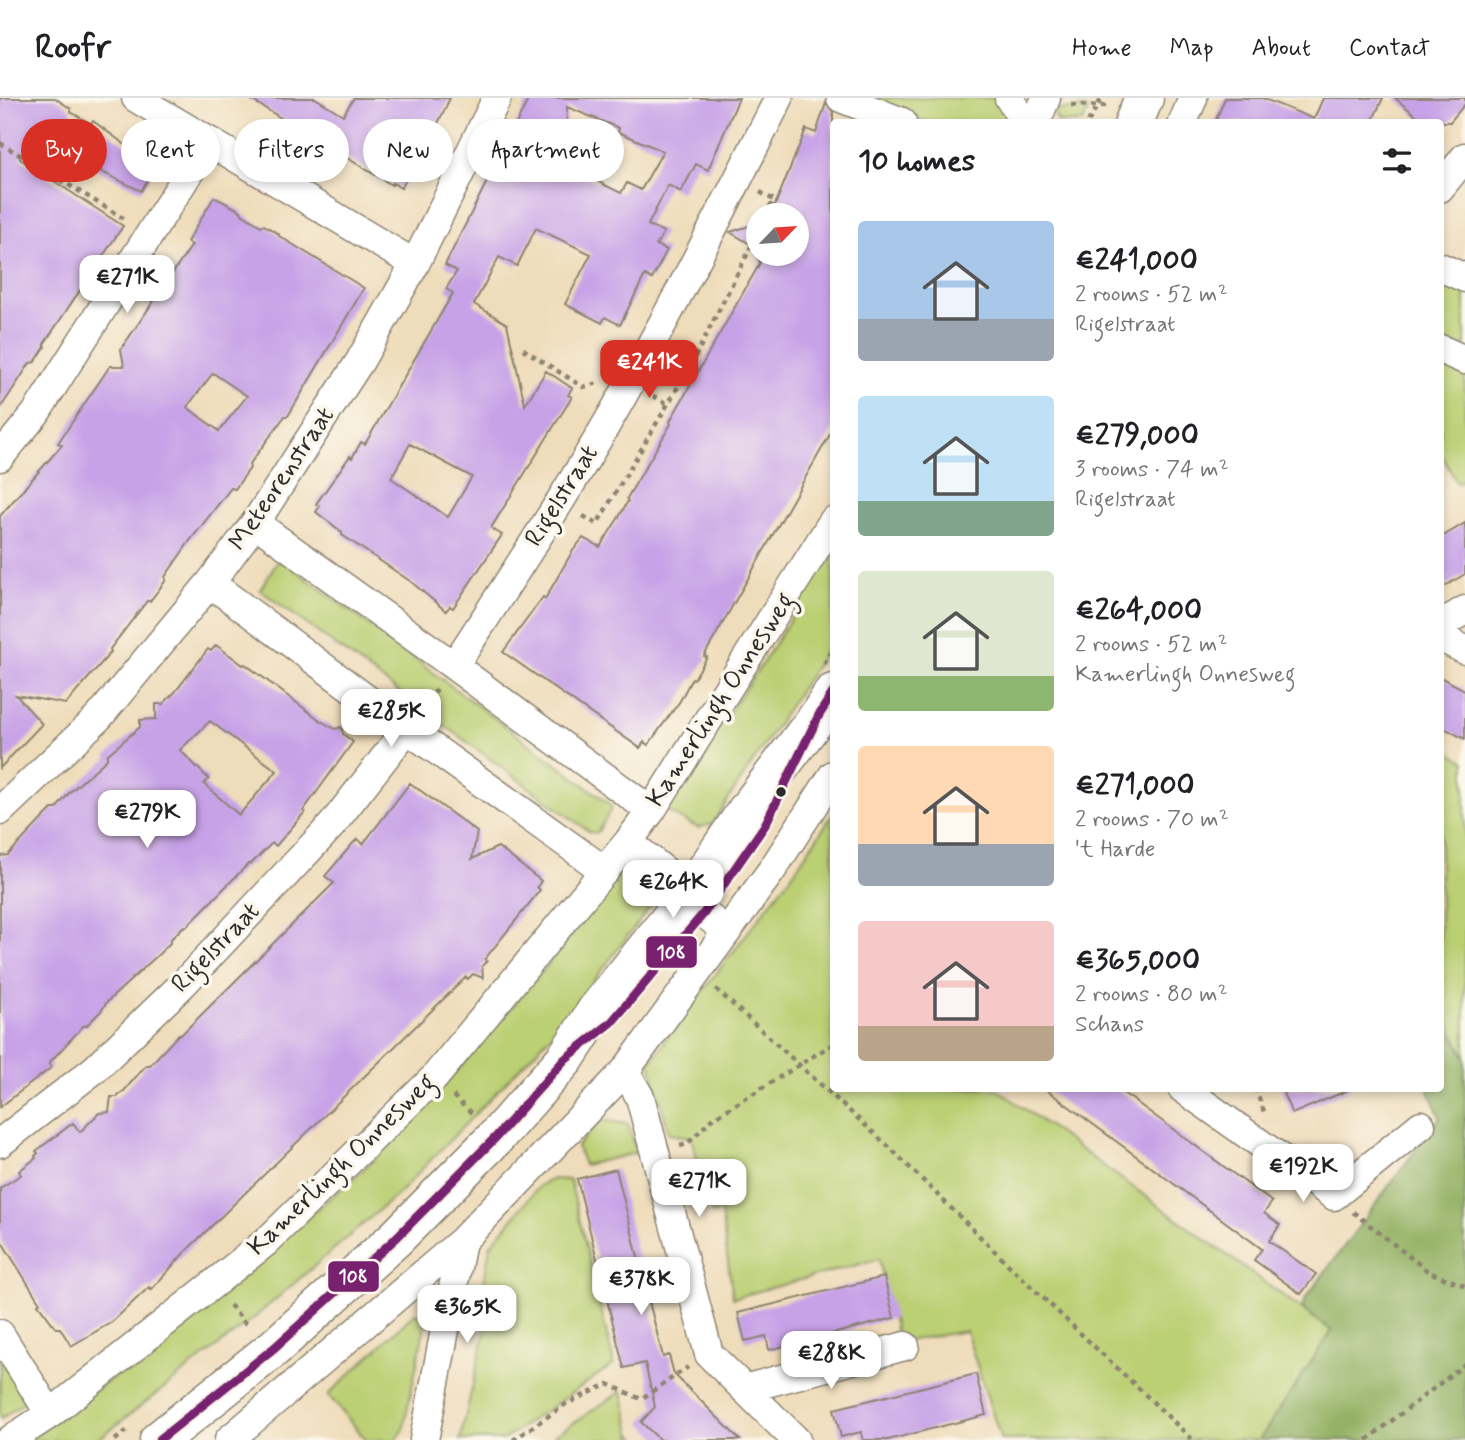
<!DOCTYPE html>
<html lang="en">
<head>
<meta charset="utf-8">
<style>
	body { margin:0; font-family:Mynerve,sans-serif; background:#f2f2f2; color:#202124; height:100vh; display:flex; flex-direction:column; font-size:26px; white-space:nowrap }
	* { box-sizing:border-box; margin:0 }
	p { font-size:23px; color:#757577 }
	.icon { flex:none; width:38px; height:38px; fill:none; stroke:currentColor; stroke-width:2; stroke-linecap:round; stroke-linejoin:round }
	.map { position:relative; flex:1; overflow:hidden }
	.side { position:absolute; left:830px; top:21px; width:614px; height:973px; display:flex; flex-direction:column; background:#fff; border-radius:7px; box-shadow:0 4px 10px #0003 }
	.side>* { flex:none }
	.hud { position:absolute; left:21px; top:21px; width:665px; height:63px; display:flex; gap:14px }
	.needle { width:46px; rotate:65deg }
	.buttons { position:absolute; left:746px; top:105px; display:grid; gap:14px }
	.buttons a { display:grid; place-items:center; width:63px; height:63px; border-radius:50%; background:#fff; box-shadow:0 4px 10px #0003; font-size:35px }
	.price { position:absolute; translate:-50% -60px; padding:0 16px; border-radius:14px; background:#fff; color:#222; font-size:23px; line-height:46px; filter:drop-shadow(0 2px 4px #0008) }
	.price::after { content:''; position:absolute; left:50%; top:42px; width:21px; height:16px; margin-left:-10px; background:inherit; clip-path:polygon(0 0,100% 0,50% 100%) }
	.price.on { background:#d93025; color:#fff }
	ul { padding:0; list-style:none }
	li { display:flex; align-items:center; gap:21px; height:175px; padding:0 28px }
	li span { display:grid; place-items:center; flex:none; width:196px; height:140px; border-radius:7px; color:#555 }
	li>.icon { margin-inline-start:auto }
	span .icon { width:84px; height:84px; fill:#fffc; stroke-width:1 }
	li b { font-size:30px }
	h2 { display:flex; justify-content:space-between; align-items:center; height:84px; padding:0 28px; font-size:30px }
	.pill { padding:0 24px; border-radius:32px; background:#fff; box-shadow:0 4px 10px #0003; font-size:24px; line-height:63px }
	.pill.on { background:#d93025; color:#fff }
	header { display:flex; align-items:center; gap:42px; box-sizing:border-box; height:98px; padding:0 35px; background:#fff; border-bottom:2px solid #e0e0e0 }
	header strong { font-size:33px }
	nav { display:flex; gap:38px; margin-inline-start:auto; font-size:24px }
	.map>svg:first-child { display:block }
	.green { fill:#bbcf73; stroke:#737d4f; stroke-width:2 }
	.forest { fill:#94b265; stroke:#606e48; stroke-width:2 }
	.building { fill:#c8a2e7; fill-rule:evenodd }
	.lines { fill:none; stroke-linecap:round; stroke-linejoin:round }
	.street-casing { stroke:#8d8472; stroke-width:31 }
	.primary-casing { stroke:#8d8472; stroke-width:41 }
	.path { stroke:#8d8472; stroke-width:4.5; stroke-dasharray:5 5; stroke-linecap:butt }
	.street { stroke:#fff; stroke-width:28 }
	.primary { stroke:#fff; stroke-width:38 }
	.bus-1-casing { stroke:#fbf7ec; stroke-width:14 }
	.bus-1 { stroke:#77216f; stroke-width:9 }
	.bus-dot { fill:#2b2b2b; stroke:#fbf7ec; stroke-width:2.5 }
	.labels { text-anchor:middle; dominant-baseline:central; stroke-width:7; stroke-linejoin:round; paint-order:stroke }
	.street-label { font-size:26px; fill:#2b2b2b; stroke:#fbf7ec }
	.line-badge { stroke:#fbf7ec; stroke-width:2.5 }
	.badge-label { font-size:19px; text-anchor:middle; font-weight:bold; fill:#fff }
</style>
</head>
<body>
<header>
<strong>Roofr</strong>
<nav><a>Home</a><a>Map</a><a>About</a><a>Contact</a></nav>
</header>
<div class="map">
<svg width="1465" height="1342" viewBox="0 0 1465 1342">
	<rect width="100%" height="100%" fill="#fbf7ec"/>
	<filter id="ink" filterUnits="userSpaceOnUse"><feTurbulence type="fractalNoise" baseFrequency=".0143" numOctaves="2"/><feDisplacementMap in="SourceGraphic" scale="14" xChannelSelector="R" yChannelSelector="G"/><feConvolveMatrix kernelMatrix="1 2 1 2 8 2 1 2 1" color-interpolation-filters="sRGB"/></filter>
	<filter id="wash" filterUnits="userSpaceOnUse"><feTurbulence type="fractalNoise" baseFrequency=".00686" numOctaves="4" result="noise"/><feDisplacementMap in="SourceGraphic" scale="28" xChannelSelector="R" yChannelSelector="G"/><feGaussianBlur stdDeviation="1.57" result="paint"/><feColorMatrix in="noise" values="0 0 0 0 0 0 0 0 0 0 0 0 0 0 0 0 0 1.4 0 .05"/><feComposite in="paint" operator="in"/></filter>
	<g filter="url(#wash)">
		<rect width="100%" height="100%" fill="#efdcba"/>
		<!-- green -->
		<path class="green" d="M869,0H1002L1007,18L1005,24H927Z
			M1086,10L1088,13L1083,24H1058L1054,15L1057,12Z
			M1440,180L1465,190V251L1440,241Z
			M1440,267L1465,277V381L1457,385L1440,354Z
			M833,452V542L712,726L698,730L663,711L766,560Z
			M283,463L607,704L612,710L597,735L590,734L260,492L276,465Z
			M1440,649L1465,663V960L1440,909Z
			M833,716V990L997,991L1332,1233L1294,1290L1465,1342H1001L966,1233L898,1244L879,1161L733,1200L721,1113L712,1115L691,1039L669,1036L650,965L672,933L792,777Z
			M628,765L663,792L555,933L400,1094L254,1220L97,1342H29L153,1250L355,1079L405,1033L542,874Z
			M601,1022L628,1026L636,1055L584,1067L577,1048Z
			M553,1081L570,1082L614,1266L503,1342H460L492,1204L483,1190L490,1148L540,1087Z
			M415,1215L426,1222L403,1333L395,1342H366L328,1297Z
			M0,1260L26,1303L0,1321Z
			M622,1293L632,1338L634,1337L639,1342H558L554,1338Z"/>
		<!-- forest -->
		<path class="forest" d="M1440,909L1465,960V1342H1259L1332,1233L1302,1210L1305,1201L1440,1019L1428,991L1440,990Z"/>
		<g id="blocks">
			<!-- building -->
			<path class="building" d="M0,0H55L71,11V14L90,25L93,23L127,48L130,46L154,60L153,62L158,65L141,93L32,40L20,61L123,128L44,246L45,249L35,264L30,265L0,311Z
				M248,0H315L343,17L354,0H450L433,36L401,90L393,85L392,87Z
				M529,0H739L708,72L696,66L681,94L668,87L648,127L664,134L656,147L667,152L652,181L645,177L620,227L605,219L602,225L565,206L591,156L536,130L517,168L499,159L474,206L507,226L525,307L546,273L572,290L568,297L572,299L491,430L502,437L453,510L450,508L446,513L410,483L342,437V434L316,414L320,408L316,406L350,358L352,360L361,344L365,346L453,195L446,191L457,173L445,167ZM567,9L619,30L618,34L663,53L641,92L627,85L621,95L553,62L566,40ZM410,346L472,379L448,419L391,380Z
				M1225,0H1262L1314,21L1323,0H1383L1372,24H1215Z
				M1395,0H1465V6L1450,24H1424Z
				M826,5L833,14V331L704,558L707,559L694,581L692,580L680,603L648,647L644,644L640,650L503,554L543,499L545,501L572,454L583,440L600,449L619,419L628,403L627,400L671,326L670,323L760,165L755,149L730,134L758,125V156H796V117H771L806,31L816,35Z
				M214,99L241,113L242,116L261,128L264,127L279,136V138L364,190L288,318H285L249,367L250,370L235,391L231,390L189,444L165,479L166,482L150,503H147L110,551L111,554L66,606L16,597L42,626L0,670V418L62,347L58,345L110,268H124L121,251L192,147L187,144ZM213,275L247,298L219,333L187,309Z
				M1465,425V476L1440,491V440Z
				M216,547L243,567L245,566L321,623L335,631L341,629L343,636L353,644L303,713L305,714L276,748L272,745L251,766H248L187,828L183,829L170,842V845L160,855L107,904L101,913L86,928H83L49,965L52,969L0,1009V758L8,757L42,721L52,711H56L70,694L107,661V657L140,629V622L156,621V606H163L175,594L208,551L211,553ZM210,623L277,673L239,717L204,686L209,681L180,652Z
				M1440,579L1465,592V641L1440,628Z
				M410,685L477,734L472,761L498,749L541,783L537,789L540,792L485,861L487,863L482,868L483,880L473,876L468,881L466,879L184,1155L151,1192L149,1189L112,1224L71,1248L60,1230H56L38,1206L40,1205L0,1141V1090L21,1077L19,1073L36,1060L35,1058L38,1055L36,1053L73,1025L80,1034L99,1015L109,1014L111,999H117L124,993L146,967H150L179,936H182L189,929L334,785L325,778L354,744L358,741L363,746Z
				M1044,990H1115L1132,1001L1272,1104L1264,1115L1280,1127L1269,1143L1316,1176L1301,1196L1254,1162L1262,1151Z
				M1281,990H1353L1292,1016Z
				M616,1071L663,1259L669,1257L674,1276L740,1342H660L641,1324L655,1309L645,1265L624,1270L577,1081Z
				M884,1179L894,1220L769,1252L766,1238L745,1243L738,1215Z
				M976,1276L986,1317L888,1342H863L861,1334L841,1339L834,1311Z"/>
		</g>
	</g>
	<g filter="url(#ink)">
		<use href="#blocks" fill-opacity="0" stroke="#8d8472" stroke-width="2"/>
		<g class="lines">
			<!-- street casing -->
			<g class="street-casing">
				<path id="street" d="M136,0L415,166
					M841,0L902,24
					M1009,0L1024,24
					M1036,24L1046,0
					M1183,24L1193,0
					M1440,90L1465,59
					M1440,169L1465,180
					M1440,251L1465,262
					M0,359L36,315L209,43
					M255,425L454,568L651,713
					M210,485L407,631L605,773
					M1440,527L1465,512
					M1440,539L1465,552
					M454,568C515,474 577,381 631,283C683,190 731,95 779,0
					M0,713L99,619L210,485L255,425L360,263L415,166L497,0
					M628,744L666,774L686,801L726,833
					M625,973L640,999L709,1256L796,1342
					M1182,990L1334,1098L1421,1027
					M0,1045L95,971L184,885L332,727L407,631
					M0,1236L50,1316
					M744,1291L905,1248
					M10,1342L50,1316L266,1144L434,980L628,744L651,713L833,423
					M229,1342L462,1143L625,973L772,772L833,677
					M424,1342L462,1143"/>
			</g>
			<!-- primary casing -->
			<g class="primary-casing">
				<path id="primary" d="M1134,24L1144,0
					M159,1342L274,1250L395,1141L496,1039L565,961L596,913L686,801L747,712L819,617L833,595"/>
			</g>
			<!-- path -->
			<path class="path" d="M1071,7L1107,8
				M1088,24L1102,0
				M0,45L128,123
				M760,94L774,102L766,117
				M523,251L583,289L598,285
				M653,298L668,306
				M583,418L597,426L691,267L758,135
				M824,566L833,552
				M422,611L440,587
				M716,891L888,1048L1021,1179L1193,1342
				M1255,990L1265,1016
				M453,998L475,1018
				M680,1048L687,1046L712,1021L833,946
				M1353,1114L1429,1174L1465,1188
				M230,1207L249,1230
				M115,1342L129,1331
				M513,1342L566,1306L608,1286L641,1301L688,1269
				M1367,1342L1465,1266"/>
			<!-- street -->
			<use href="#street" class="street"/>
			<!-- primary -->
			<use href="#primary" class="primary"/>
			<!-- bus-1 casing -->
			<g class="bus-1-casing">
				<path id="bus-1" d="M159,1342L274,1250L395,1141L496,1039L565,961L611,925L704,815L765,727L819,617L833,595"/>
			</g>
			<!-- bus-1 -->
			<use href="#bus-1" class="bus-1"/>
		</g>
	</g>
	<!-- markers -->
	<circle class="bus-dot" cx="781" cy="694" r="6"/>
	<g class="labels">
		<!-- street labels -->
		<g class="street-label">
			<text transform="translate(282 381) rotate(-56)">Meteorenstraat</text>
			<text transform="translate(562 398) rotate(-58)">Rigelstraat</text>
			<text transform="translate(721 602) rotate(-57)">Kamerlingh Onnesweg</text>
			<text transform="translate(216 850) rotate(-46)">Rigelstraat</text>
			<text transform="translate(342 1067) rotate(-44)">Kamerlingh Onnesweg</text>
		</g>
	</g>
	<g class="line-badge">
		<rect x="645" y="837" width="53" height="34" rx="7" fill="#77216f"/>
		<rect x="327" y="1162" width="53" height="33" rx="7" fill="#77216f"/>
	</g>
	<g class="badge-label">
		<text x="671" y="861">108</text>
		<text x="353" y="1185">108</text>
	</g>
</svg>
<div class="buttons">
<a><svg class="needle" viewBox="-14 -14 28 28"><path d="M0-13l5 13h-10z" fill="#e53935"/><path d="M0 13l5-13h-10z" fill="#757577"/></svg></a>
</div>
<b class="price" style="left:127px;top:217px">€271K</b>
<b class="price on" style="left:649px;top:302px">€241K</b>
<b class="price" style="left:391px;top:651px">€285K</b>
<b class="price" style="left:147px;top:752px">€279K</b>
<b class="price" style="left:673px;top:822px">€264K</b>
<b class="price" style="left:1303px;top:1106px">€192K</b>
<b class="price" style="left:699px;top:1121px">€271K</b>
<b class="price" style="left:641px;top:1219px">€378K</b>
<b class="price" style="left:467px;top:1247px">€365K</b>
<b class="price" style="left:831px;top:1293px">€288K</b>
<div class="hud">
<a class="pill on">Buy</a>
<a class="pill">Rent</a>
<a class="pill">Filters</a>
<a class="pill">New</a>
<a class="pill">Apartment</a>
</div>
<section class="side">
<h2>10 homes<svg class="icon" aria-label="filters" viewBox="0 0 24 24"><path d="M4 7h16M4 17h16"/><circle cx="9" cy="7" r="2"/><circle cx="15" cy="17" r="2"/></svg></h2>
<ul>
<li><span style="background:linear-gradient(#a9c7e8 70%,#9aa5b1 0)"><svg class="icon" aria-label="home" viewBox="0 0 24 24"><path d="M3 11l9-7 9 7M6 9v11h12V9"/></svg></span><div><b>€241,000</b><p>2 rooms · 52 m²</p><p>Rigelstraat</p></div></li>
<li><span style="background:linear-gradient(#bfe0f5 75%,#7fa58c 0)"><svg class="icon" aria-label="home" viewBox="0 0 24 24"><path d="M3 11l9-7 9 7M6 9v11h12V9"/></svg></span><div><b>€279,000</b><p>3 rooms · 74 m²</p><p>Rigelstraat</p></div></li>
<li><span style="background:linear-gradient(#dfe7d0 75%,#8fb573 0)"><svg class="icon" aria-label="home" viewBox="0 0 24 24"><path d="M3 11l9-7 9 7M6 9v11h12V9"/></svg></span><div><b>€264,000</b><p>2 rooms · 52 m²</p><p>Kamerlingh Onnesweg</p></div></li>
<li><span style="background:linear-gradient(#ffd9b3 70%,#9aa5b1 0)"><svg class="icon" aria-label="home" viewBox="0 0 24 24"><path d="M3 11l9-7 9 7M6 9v11h12V9"/></svg></span><div><b>€271,000</b><p>2 rooms · 70 m²</p><p>'t Harde</p></div></li>
<li><span style="background:linear-gradient(#f6c9c9 75%,#b9a48a 0)"><svg class="icon" aria-label="home" viewBox="0 0 24 24"><path d="M3 11l9-7 9 7M6 9v11h12V9"/></svg></span><div><b>€365,000</b><p>2 rooms · 80 m²</p><p>Schans</p></div></li>
</ul>
</section>
</div>
</body>
</html>
